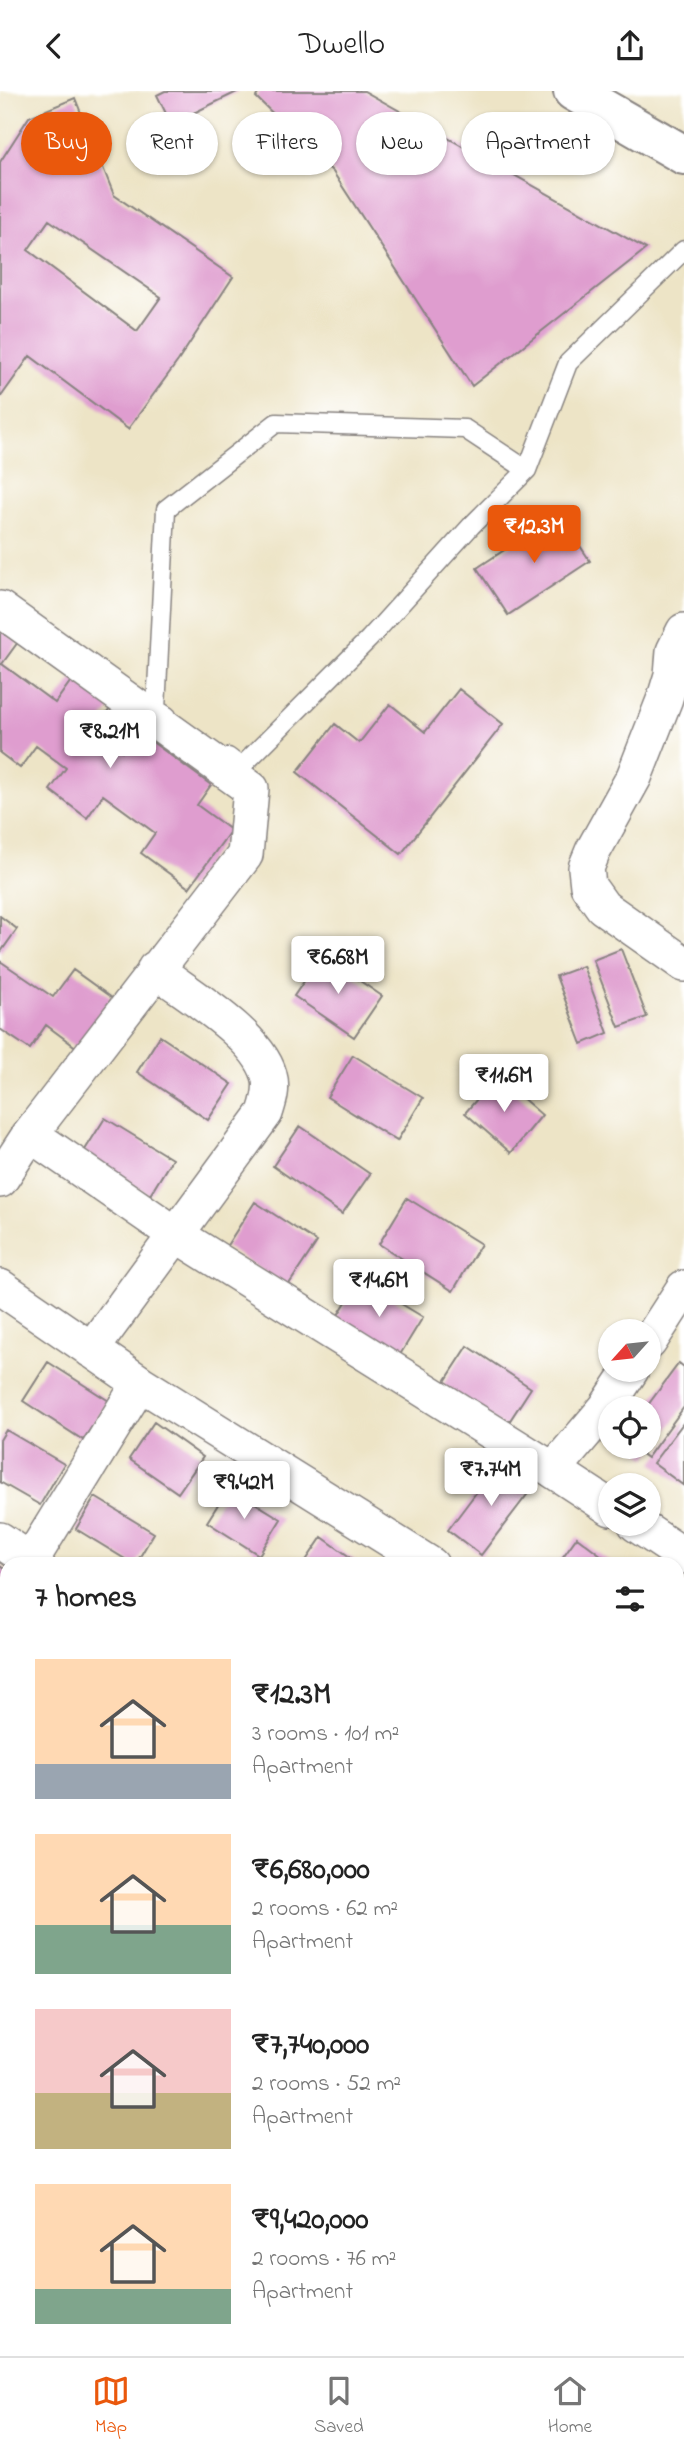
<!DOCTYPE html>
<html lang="en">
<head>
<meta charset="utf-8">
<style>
	body { margin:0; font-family:"Indie Flower",sans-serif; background:#f2f2f2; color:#222; height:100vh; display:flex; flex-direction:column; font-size:26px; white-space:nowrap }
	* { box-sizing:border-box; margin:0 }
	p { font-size:23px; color:#767676 }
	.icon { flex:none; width:38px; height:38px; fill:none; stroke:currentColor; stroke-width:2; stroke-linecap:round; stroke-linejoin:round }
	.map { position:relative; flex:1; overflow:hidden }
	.drawer { position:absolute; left:0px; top:1466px; width:684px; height:800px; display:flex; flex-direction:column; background:#fff; border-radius:21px 21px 0 0; box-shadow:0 2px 5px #0004 }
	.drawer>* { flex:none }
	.top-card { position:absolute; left:21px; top:21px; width:642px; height:63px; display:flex; gap:14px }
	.needle { width:46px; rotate:243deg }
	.controls { position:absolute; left:598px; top:1228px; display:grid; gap:14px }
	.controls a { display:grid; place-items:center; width:63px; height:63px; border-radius:50%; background:#fff; box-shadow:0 2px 5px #0004; font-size:35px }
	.price { position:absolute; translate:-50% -60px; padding:0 16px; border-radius:7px; background:#fff; color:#222; font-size:23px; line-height:46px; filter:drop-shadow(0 2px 4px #0008) }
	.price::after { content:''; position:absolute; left:50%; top:42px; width:21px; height:16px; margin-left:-10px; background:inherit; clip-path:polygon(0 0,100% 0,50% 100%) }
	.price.on { background:#ea580c; color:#fff }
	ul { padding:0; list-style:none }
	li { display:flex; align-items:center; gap:21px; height:175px; padding:0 35px }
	li span { display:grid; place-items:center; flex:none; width:196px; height:140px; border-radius:0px; color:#555 }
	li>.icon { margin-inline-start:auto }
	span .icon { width:84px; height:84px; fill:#fffc; stroke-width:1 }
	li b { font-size:30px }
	h2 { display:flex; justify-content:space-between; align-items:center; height:84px; padding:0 35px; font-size:30px }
	.pill { padding:0 24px; border-radius:32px; background:#fff; box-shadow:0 2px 5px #0004; font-size:24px; line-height:63px }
	.pill.on { background:#ea580c; color:#fff }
	header { display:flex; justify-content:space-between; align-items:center; height:91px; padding:0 35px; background:#fff; font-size:32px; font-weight:600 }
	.dock { display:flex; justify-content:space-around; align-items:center; height:98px; border-top:2px solid #e0e0e0; background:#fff; font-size:19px; color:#767676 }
	.dock a { display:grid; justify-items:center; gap:4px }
	.dock .on { color:#ea580c }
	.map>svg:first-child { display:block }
	.building { fill:#df9dcf; fill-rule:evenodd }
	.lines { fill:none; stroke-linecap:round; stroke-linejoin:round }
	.lane-casing { stroke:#888380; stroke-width:21 }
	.street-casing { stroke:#888380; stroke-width:38 }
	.secondary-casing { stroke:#888380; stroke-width:42 }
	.lane { stroke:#fff; stroke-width:18 }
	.street { stroke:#fff; stroke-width:35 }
	.secondary { stroke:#fff; stroke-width:38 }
</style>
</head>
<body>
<header><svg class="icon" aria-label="back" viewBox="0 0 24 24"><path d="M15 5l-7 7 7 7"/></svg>Dwello<svg class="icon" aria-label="share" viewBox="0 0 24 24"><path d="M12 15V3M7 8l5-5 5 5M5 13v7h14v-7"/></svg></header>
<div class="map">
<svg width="684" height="2265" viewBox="0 0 684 2265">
	<rect width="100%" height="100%" fill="#fff"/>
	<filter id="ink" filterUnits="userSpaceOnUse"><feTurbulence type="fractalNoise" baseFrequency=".0143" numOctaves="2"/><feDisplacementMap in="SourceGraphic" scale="14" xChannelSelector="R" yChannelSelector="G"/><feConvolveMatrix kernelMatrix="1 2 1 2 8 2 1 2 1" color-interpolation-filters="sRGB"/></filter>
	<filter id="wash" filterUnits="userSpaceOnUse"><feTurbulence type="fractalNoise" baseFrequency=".00686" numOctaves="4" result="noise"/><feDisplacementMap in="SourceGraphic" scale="28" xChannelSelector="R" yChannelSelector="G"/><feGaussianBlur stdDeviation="1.57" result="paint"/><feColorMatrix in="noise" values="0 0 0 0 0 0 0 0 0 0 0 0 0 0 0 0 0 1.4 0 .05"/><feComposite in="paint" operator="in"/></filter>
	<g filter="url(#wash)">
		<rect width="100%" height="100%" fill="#ede4c6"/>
		<g id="blocks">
			<!-- building -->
			<path class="building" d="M165,0H239L171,33L157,4Z
				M260,0H364L646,158L472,295L333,81L256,6Z
				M75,7L114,104L233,186L178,270L128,338L30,265L0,307V71L29,26ZM49,129L161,206L137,240L28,159Z
				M559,423L590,470L508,524L477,477Z
				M0,538L18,551L2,573L55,612L73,587L112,615L94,640L122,660L136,639L211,694L197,714L231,739L189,797L141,762L155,742L103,704L87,727L50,699L66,677L36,655L20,677L0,662Z
				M459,598L503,633L401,763L297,681L335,633L359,652L390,613L425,641Z
				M0,825L17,838L0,862Z
				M621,858L647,926L619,936L593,869Z
				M322,864L382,905L354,946L294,905Z
				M0,870L53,906L73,879L112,907L77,957L46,934L30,958L0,938Z
				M583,875L608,942L582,953L556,885Z
				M160,945L232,993L208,1029L137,981Z
				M353,964L423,1007L397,1050L327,1006Z
				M497,985L542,1024L511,1062L465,1022Z
				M105,1027L172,1068L150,1104L83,1062Z
				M300,1035L370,1083L342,1123L273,1075Z
				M407,1107L481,1153L453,1200L379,1153Z
				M255,1111L317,1151L287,1196L226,1156Z
				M360,1188L423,1226L398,1267L335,1229Z
				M468,1255L531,1297L505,1337L442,1295Z
				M48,1271L109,1310L83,1349L23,1310Z
				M679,1272L684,1276V1316L647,1367L632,1356H649V1318H645Z
				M154,1331L203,1366L178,1402L129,1368Z
				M684,1331V1395L653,1372Z
				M6,1339L64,1373L40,1414L0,1391V1349Z
				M500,1370L533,1396L481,1464L448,1439Z
				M229,1396L281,1428L259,1464L207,1431Z
				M95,1406L154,1442L135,1474L76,1438Z
				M322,1446L361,1474H303Z
				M577,1446L614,1474H557Z
				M0,1475L7,1480V1712L0,1707Z
				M680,1512L684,1515V1605L677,1600V1516Z
				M684,1699V1801L677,1810V1708Z
				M0,1766L7,1771V1871L0,1866Z
				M0,1873L7,1878V1978L0,1973Z
				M677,2012L684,2016L682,2028L684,2030V2050L679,2056L677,2055Z
				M7,2063V2147L0,2142V2073Z
				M677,2247L684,2252V2265H634L629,2262L631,2259H677Z
				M528,2259H543L549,2263L552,2259H559L568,2265H524Z"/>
		</g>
	</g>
	<g filter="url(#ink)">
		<use href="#blocks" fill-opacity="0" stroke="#888380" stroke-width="2"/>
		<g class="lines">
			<!-- lane casing -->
			<g class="lane-casing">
				<path id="lane" d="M167,625L156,618L166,418L276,332L465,338L527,379
					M228,666L241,676L369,548L471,435L527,379L568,272L684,159"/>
			</g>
			<!-- street casing -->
			<g class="street-casing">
				<path id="street" d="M0,518L251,698L245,764L30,1043L175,1143L553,1379
					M684,540L674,560L672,584L665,607L634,686L593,760L586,777L588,795L603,816L684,873
					M0,1089L30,1043
					M0,1196L140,1292L431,1474
					M649,1251L684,1197
					M91,1259L265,1022C269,1010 273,997 269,984C257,943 189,904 155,878
					M611,1417L553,1379L606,1317L631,1279
					M636,1433L684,1465
					M0,1449L37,1474
					M31,1469L140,1292
					M0,1735L7,1740
					M677,1902L684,1906
					M0,1998L7,2003
					M677,2183L684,2172
					M0,2244L7,2231
					M398,2259L406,2265"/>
			</g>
			<!-- secondary casing -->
			<g class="secondary-casing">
				<path id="secondary" d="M573,0L684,64"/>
			</g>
			<!-- lane -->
			<use href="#lane" class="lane"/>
			<!-- street -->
			<use href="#street" class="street"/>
			<!-- secondary -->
			<use href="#secondary" class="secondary"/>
		</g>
	</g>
</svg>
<div class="controls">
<a><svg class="needle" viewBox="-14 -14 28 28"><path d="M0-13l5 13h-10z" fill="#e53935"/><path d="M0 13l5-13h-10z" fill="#767676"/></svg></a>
<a><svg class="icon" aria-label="locate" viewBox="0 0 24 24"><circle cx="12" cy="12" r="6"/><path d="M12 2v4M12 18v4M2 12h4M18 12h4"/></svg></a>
<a><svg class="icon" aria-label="layers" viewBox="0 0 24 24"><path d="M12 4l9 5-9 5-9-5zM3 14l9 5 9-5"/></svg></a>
</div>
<b class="price on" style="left:534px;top:474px">₹12.3M</b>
<b class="price" style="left:110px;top:679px">₹8.21M</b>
<b class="price" style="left:338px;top:905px">₹6.68M</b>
<b class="price" style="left:504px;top:1023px">₹11.6M</b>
<b class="price" style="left:379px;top:1228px">₹14.6M</b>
<b class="price" style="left:491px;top:1417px">₹7.74M</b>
<b class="price" style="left:244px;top:1430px">₹9.42M</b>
<div class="top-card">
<a class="pill on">Buy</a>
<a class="pill">Rent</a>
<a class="pill">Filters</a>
<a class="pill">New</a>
<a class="pill">Apartment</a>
</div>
<section class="drawer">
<h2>7 homes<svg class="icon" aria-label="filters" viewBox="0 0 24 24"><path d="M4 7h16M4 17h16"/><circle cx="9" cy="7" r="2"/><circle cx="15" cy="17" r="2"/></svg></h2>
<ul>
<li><span style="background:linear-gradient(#ffd9b3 75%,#9aa5b1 0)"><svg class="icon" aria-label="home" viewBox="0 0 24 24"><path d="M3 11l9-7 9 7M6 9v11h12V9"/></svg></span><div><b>₹12.3M</b><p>3 rooms · 101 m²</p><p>Apartment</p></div></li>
<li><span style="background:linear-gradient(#ffd9b3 65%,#7fa58c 0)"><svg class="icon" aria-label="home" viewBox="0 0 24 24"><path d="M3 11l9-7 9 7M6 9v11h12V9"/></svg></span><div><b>₹6,680,000</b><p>2 rooms · 62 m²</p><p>Apartment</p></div></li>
<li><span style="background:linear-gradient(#f6c9c9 60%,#c2b280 0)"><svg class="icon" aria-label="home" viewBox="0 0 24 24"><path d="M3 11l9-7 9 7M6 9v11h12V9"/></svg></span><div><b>₹7,740,000</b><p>2 rooms · 52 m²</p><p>Apartment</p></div></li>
<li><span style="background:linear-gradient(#ffd9b3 75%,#7fa58c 0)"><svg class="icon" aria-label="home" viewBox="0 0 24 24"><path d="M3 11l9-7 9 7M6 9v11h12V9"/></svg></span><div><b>₹9,420,000</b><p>2 rooms · 76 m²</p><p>Apartment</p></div></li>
</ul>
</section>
</div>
<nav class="dock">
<a class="on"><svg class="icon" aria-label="map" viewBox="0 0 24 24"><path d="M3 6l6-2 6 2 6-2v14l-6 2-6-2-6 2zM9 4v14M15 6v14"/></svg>Map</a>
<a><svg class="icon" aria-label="saved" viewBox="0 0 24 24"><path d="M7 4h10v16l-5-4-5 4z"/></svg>Saved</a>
<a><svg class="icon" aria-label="home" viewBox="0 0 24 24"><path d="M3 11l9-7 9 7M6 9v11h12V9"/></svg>Home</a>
</nav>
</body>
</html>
